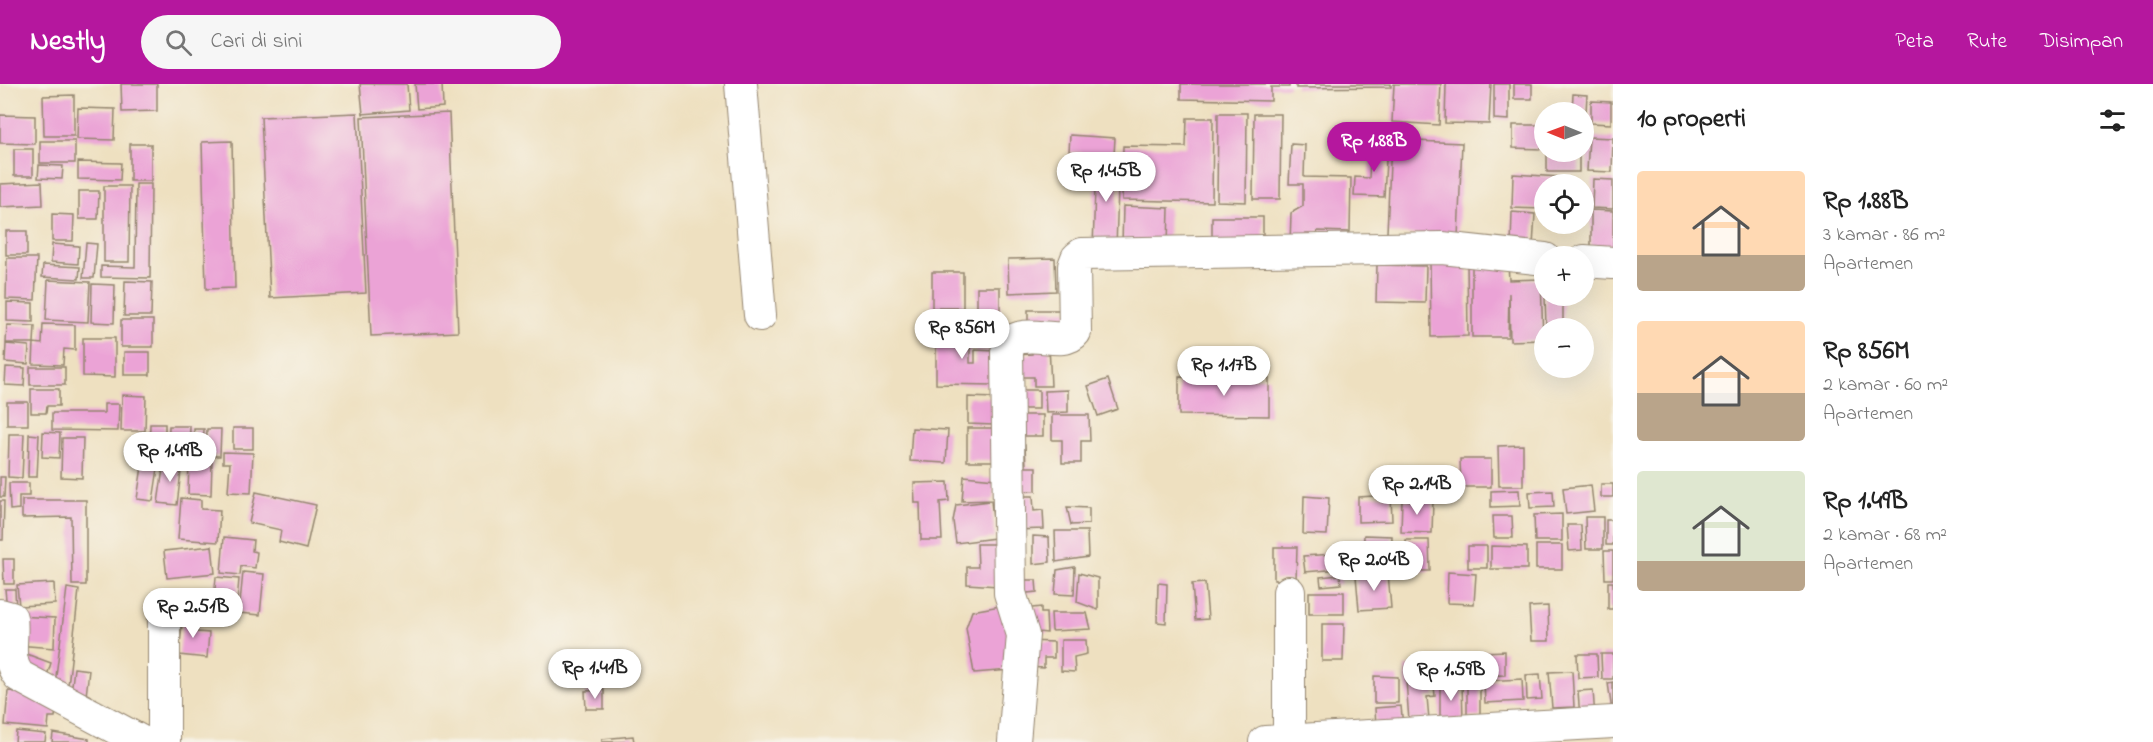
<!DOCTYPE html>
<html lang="id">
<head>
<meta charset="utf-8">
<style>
	body { margin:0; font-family:"Indie Flower",sans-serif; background:#f6f6f6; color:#222; height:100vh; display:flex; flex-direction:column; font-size:22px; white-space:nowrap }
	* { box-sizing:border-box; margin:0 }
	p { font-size:20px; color:#767676 }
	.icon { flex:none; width:33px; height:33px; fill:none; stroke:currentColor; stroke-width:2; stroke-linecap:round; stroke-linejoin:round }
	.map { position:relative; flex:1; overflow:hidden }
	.details { display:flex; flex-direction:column; background:#fff; width:540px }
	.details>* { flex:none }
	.needle { width:39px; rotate:271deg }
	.controls { position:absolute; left:1534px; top:18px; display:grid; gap:12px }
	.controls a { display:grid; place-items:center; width:60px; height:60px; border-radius:50%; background:#fff; box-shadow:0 6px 24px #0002; font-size:30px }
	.price { position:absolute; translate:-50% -51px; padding:0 14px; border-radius:21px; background:#fff; color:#222; font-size:20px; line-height:39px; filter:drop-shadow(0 2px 3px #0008) }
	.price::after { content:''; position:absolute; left:50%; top:36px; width:18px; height:14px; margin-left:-9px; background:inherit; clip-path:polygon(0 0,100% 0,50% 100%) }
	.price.selected { background:#b5179e; color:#fff }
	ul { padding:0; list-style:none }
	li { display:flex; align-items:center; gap:18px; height:150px; padding:0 24px }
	li span { display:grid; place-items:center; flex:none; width:168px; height:120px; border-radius:6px; color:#555 }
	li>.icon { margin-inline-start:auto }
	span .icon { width:72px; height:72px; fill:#fffc; stroke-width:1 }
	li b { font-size:26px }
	h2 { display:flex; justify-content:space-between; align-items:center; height:72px; padding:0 24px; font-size:26px }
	header { display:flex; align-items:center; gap:36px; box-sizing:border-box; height:84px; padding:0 30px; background:#b5179e; color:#fff }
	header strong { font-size:28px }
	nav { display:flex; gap:33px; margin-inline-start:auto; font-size:21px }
	.search { width:420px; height:54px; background:#f6f6f6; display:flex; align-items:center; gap:15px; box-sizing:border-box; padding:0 21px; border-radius:33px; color:#767676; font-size:22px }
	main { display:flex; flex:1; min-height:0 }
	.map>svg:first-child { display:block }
	.building { fill:#eba3d6 }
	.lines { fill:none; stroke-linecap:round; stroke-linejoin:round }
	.minor-casing { stroke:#94856f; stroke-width:34 }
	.minor { stroke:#fff; stroke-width:32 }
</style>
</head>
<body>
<header>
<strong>Nestly</strong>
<div class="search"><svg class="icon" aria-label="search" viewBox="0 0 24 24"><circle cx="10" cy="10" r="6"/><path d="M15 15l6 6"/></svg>Cari di sini</div>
<nav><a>Peta</a><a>Rute</a><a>Disimpan</a></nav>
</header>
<main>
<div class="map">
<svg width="1613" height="658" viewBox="0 0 1613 658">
	<rect width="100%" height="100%" fill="#f7f3e8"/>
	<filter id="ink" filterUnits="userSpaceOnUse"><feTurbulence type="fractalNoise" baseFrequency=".0167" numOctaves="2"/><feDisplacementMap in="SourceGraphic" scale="12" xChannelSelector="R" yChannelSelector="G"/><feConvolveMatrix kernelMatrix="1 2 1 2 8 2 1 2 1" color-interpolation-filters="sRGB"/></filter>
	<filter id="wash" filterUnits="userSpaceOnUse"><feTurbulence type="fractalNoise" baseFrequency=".008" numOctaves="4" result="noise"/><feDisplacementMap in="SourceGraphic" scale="24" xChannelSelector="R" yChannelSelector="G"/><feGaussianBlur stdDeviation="1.35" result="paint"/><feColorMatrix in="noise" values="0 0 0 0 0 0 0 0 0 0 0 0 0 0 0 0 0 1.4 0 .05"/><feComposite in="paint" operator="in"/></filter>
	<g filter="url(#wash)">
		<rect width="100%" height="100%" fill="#eee0c0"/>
		<g id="blocks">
			<!-- building -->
			<path class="building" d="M121,0H157V27L122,28Z
				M360,0H407L409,26L363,30Z
				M415,0H442L443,23L417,25Z
				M1181,0H1289V3H1271V17L1181,15Z
				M1296,0H1391V3L1296,4Z
				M1394,0H1441L1439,41L1392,38Z
				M1446,0H1491L1489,40L1445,39Z
				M1494,0H1509V36L1494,35Z
				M1514,0H1532V15H1514Z
				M1573,10L1587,11L1586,28H1572Z
				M74,11V52H44L43,12Z
				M1591,17L1611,18V40L1591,39Z
				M78,24L115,25L114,56L77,55Z
				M357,29L366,209L270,214L261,33Z
				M449,29L458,248L371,252L361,33Z
				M1218,29H1247L1246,118L1217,117Z
				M1254,30H1281L1280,115H1253Z
				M0,31L35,32V60L0,59Z
				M1187,34H1213L1212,118L1122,116L1123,62L1186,63Z
				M1513,41H1543V65L1513,64Z
				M1070,51L1115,54L1114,71L1069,68Z
				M1589,53L1613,54L1612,88L1587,87Z
				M1371,56L1387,57L1384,113L1354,112L1355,93L1369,94Z
				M1391,56L1462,59L1458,153L1387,149Z
				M40,57H75V79H40Z
				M232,57L235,204L206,205L202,58Z
				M130,60H151V97H130Z
				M1291,60L1305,61L1304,93L1351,94L1350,148L1318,147L1310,160H1290L1291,129L1303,122V100H1289Z
				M14,65H33V92H14Z
				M1547,68H1579V88H1547Z
				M1096,74H1119L1116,164H1093Z
				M78,78L121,79L120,96L78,95Z
				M39,81L63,82L62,95L38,94Z
				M1513,90L1560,93L1559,100H1545V125L1512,124Z
				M1593,95L1613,96V125L1592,124Z
				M42,98L43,121L0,123V100Z
				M136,100H151L150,194L101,193V182L135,183Z
				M104,102H130L129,178H104Z
				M79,107H99L98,135H79Z
				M1123,122L1169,124L1168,161L1122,160Z
				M1591,126L1613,127V163L1591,162Z
				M1512,128L1535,130L1533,162L1511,161Z
				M52,130L74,131L73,157H52Z
				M1212,133H1263V159H1212Z
				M6,147H27V171H6Z
				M86,159L97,160L94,194H83Z
				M52,160L79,162L78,180L51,178Z
				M7,174H37L35,216L6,215Z
				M1055,174L1056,207L1009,209L1008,175Z
				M1467,177L1468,252L1431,253L1430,178Z
				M1508,179L1509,196L1541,195L1543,256L1510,257L1509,209L1508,253H1472V180Z
				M43,181L80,183L79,195L42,193Z
				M1377,181L1426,182L1425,219L1376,218Z
				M932,188H963V224H932Z
				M48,196L90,198L88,238L46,236Z
				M125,197L152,198L151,232H124Z
				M92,200L115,201L114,239L91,238Z
				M977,203H1000V250H977Z
				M1545,212H1563V244H1546Z
				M7,218L33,219V238L7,237Z
				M1028,226H1067V249L1028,250Z
				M121,236H153V263H121Z
				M43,240L75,241V266L64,265L63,281L33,280L34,259L42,260Z
				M7,241L35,242L34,259H6Z
				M936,245H970V279H975V266L996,267L995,301L936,300Z
				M83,254H115V293L83,292Z
				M6,260L29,262L28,280L5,278Z
				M1049,261L1051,302H1034V293H1015L1014,271L1032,270V262Z
				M124,268H150V291H124Z
				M6,283L25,284L24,302L5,301Z
				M30,283H65V301H30Z
				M1179,293L1269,294V332L1179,331Z
				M1108,295L1118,325L1098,332L1088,302Z
				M31,305H59V322H47L46,329H31Z
				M1012,306H1039V325H1012Z
				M1068,306V328L1046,329L1045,307Z
				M122,311L146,312L145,347H121Z
				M968,313L994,314V341L968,340Z
				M7,318H28V341H7Z
				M104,320H119L118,347L52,346V329H104Z
				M1014,331H1043V352H1024V358Z
				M1052,331H1089L1090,357H1081V379H1062V356H1052Z
				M150,340H165V370H149Z
				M169,342H190L189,373H168Z
				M233,344H253V365H233Z
				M912,344L948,346L946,379L910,377Z
				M967,344H996V377H967Z
				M194,345H204L203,370H194Z
				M207,345H221L220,372H206Z
				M43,348L60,349L59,374L42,373Z
				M9,350H24L22,394L8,393Z
				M29,350L39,351L37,393H28Z
				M62,354H83L82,394L61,393Z
				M1011,361H1025L1026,383H1036V407L1013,408Z
				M1523,361V402H1499L1498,362Z
				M223,368L253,369L251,409L228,408L230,379H223Z
				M1460,375H1491V403H1461Z
				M143,376L159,378L153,417L137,415Z
				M189,377L212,378L211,411L188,410Z
				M164,378L182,379L177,421L158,419Z
				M964,392L995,395L993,416L962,417Z
				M0,393H5L4,413H0Z
				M948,398L949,417L940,418L942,456H921L920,419H915L914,399Z
				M9,399H29V412H19V425L10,426Z
				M1601,400H1613V413H1601Z
				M1591,401L1594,427L1566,430L1563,404Z
				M1519,406L1520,422L1491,423V407Z
				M1553,407L1554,423L1530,424L1529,408Z
				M256,408L316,421L306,465L279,458L281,446L249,439Z
				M1391,411L1392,437L1358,438V413Z
				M1013,412H1033L1034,427L1043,426L1044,445L1014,446Z
				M1304,412L1329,414L1327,451L1303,450Z
				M181,414L201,416V425L220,426L218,458L178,455Z
				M22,416H86V501H72L71,433L22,434Z
				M1402,416L1433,417L1432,449L1401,448Z
				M0,417H4L3,456H0Z
				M991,417L995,454L956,459L953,437L956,421Z
				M1067,423L1089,424V440L1071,441Z
				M1562,430V457H1535L1534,431Z
				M1493,432H1512L1513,454H1494Z
				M1585,433H1603V465H1586Z
				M1606,436H1613V461H1606Z
				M1567,441H1581L1582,466L1569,467Z
				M1055,447H1087L1088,473L1056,478Z
				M1364,451L1392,452L1391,485L1363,484Z
				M1033,452L1049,453L1050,478L1033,480Z
				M224,453L253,456L252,467L257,468L255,484L241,482L240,491L221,489Z
				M1406,456H1429L1430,487H1407Z
				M977,460H997L998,502L967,500V483H978Z
				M1536,461H1562V485H1536Z
				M212,462L215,489L167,494L164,467Z
				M1468,462H1487V484H1468Z
				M1491,462L1527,463V485H1491Z
				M1274,463H1297L1296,496H1274Z
				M1604,467H1613V495H1605Z
				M1350,469L1351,484L1305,488L1303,472Z
				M3,475H14V500H4Z
				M1075,483L1074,511L1055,510L1057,486Z
				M243,488L264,490L260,531L239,529Z
				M1448,488L1476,490L1474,520L1447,519Z
				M1079,489L1098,494V526L1077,518Z
				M1388,489L1391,524L1359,526L1356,492Z
				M1340,491L1341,500L1321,502L1320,493Z
				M216,493L239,495L236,530L213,528Z
				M1016,496H1036L1037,508L1017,510Z
				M1608,498H1613V525H1608Z
				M54,499L55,520L19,522L17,501Z
				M1158,499L1167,500L1166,539L1157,538Z
				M1205,499L1208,535L1195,536L1192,500Z
				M67,504L79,506L68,602L55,600Z
				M5,505H15L16,526H7Z
				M1309,508H1344V530H1309Z
				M1000,522L1010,532V586L974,589L966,544L972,527Z
				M1548,522L1549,557H1531L1529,523Z
				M1041,523V529H1046L1047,549L1027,547L1023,525Z
				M1051,529H1087L1091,545L1052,547Z
				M17,532L55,534L54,564L16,561Z
				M183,532L198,534L197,548L209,549L207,574L179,571Z
				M1322,540H1344L1343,577H1322Z
				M1061,556H1086L1087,570L1074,573L1075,588L1061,587Z
				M1027,557L1054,558V574H1044V584L1026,583Z
				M1505,567V591L1484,592L1483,568Z
				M21,568L51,579L46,595L15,584Z
				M1577,570H1597L1598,593L1578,594Z
				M1601,570H1613V595H1602Z
				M1432,581L1435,612L1427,613L1429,635L1409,637L1405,583Z
				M74,584L89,586L86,612L71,610Z
				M1572,587L1574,623L1552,624L1549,588Z
				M1540,590L1542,615L1527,616L1526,591Z
				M1374,592L1398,593V619H1374Z
				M1522,595L1523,617L1485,619L1484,597Z
				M1467,596H1480V633H1467Z
				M1613,598V627H1612L1608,599Z
				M1462,599L1463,636L1440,637V600Z
				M604,606V625H586L585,607Z
				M1593,606L1595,634L1580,635L1578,607Z
				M8,607L47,610L57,617L55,633H49L48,645L5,641Z
				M1401,622L1403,643L1376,644L1375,624Z
				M16,647L46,650L45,658H15Z
				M53,649L89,655V658H52Z
				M633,652L634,658H602V655Z"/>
		</g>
	</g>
	<g filter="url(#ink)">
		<use href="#blocks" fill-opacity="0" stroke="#94856f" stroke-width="1.5"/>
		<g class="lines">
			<!-- minor casing -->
			<g class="minor-casing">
				<path id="minor" d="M741,0L760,231
					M1584,177L1613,179
					M0,531L11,534C14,553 5,575 19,592L142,658
					M1289,656V508
					M164,658V536
					M1014,658L1023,551L1010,509L1007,268L1009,260C1025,242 1063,264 1075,248L1074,182L1077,174L1082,170L1442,164L1545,175
					M1265,658L1613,638"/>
			</g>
			<!-- minor -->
			<use href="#minor" class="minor"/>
		</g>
	</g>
</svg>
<div class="controls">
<a><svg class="needle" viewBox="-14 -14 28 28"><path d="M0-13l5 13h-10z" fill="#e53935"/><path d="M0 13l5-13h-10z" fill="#767676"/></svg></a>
<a><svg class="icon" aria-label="locate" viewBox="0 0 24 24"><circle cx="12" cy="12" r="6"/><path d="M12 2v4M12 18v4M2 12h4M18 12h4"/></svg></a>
<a>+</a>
<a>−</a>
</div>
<b class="price selected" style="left:1374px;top:89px">Rp 1.88B</b>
<b class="price" style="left:1106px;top:119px">Rp 1.45B</b>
<b class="price" style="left:962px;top:276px">Rp 856M</b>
<b class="price" style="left:1224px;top:313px">Rp 1.17B</b>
<b class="price" style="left:170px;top:399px">Rp 1.49B</b>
<b class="price" style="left:1417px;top:432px">Rp 2.14B</b>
<b class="price" style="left:1374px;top:508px">Rp 2.04B</b>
<b class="price" style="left:193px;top:555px">Rp 2.51B</b>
<b class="price" style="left:595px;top:616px">Rp 1.41B</b>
<b class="price" style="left:1451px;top:618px">Rp 1.59B</b>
</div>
<section class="details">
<h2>10 properti<svg class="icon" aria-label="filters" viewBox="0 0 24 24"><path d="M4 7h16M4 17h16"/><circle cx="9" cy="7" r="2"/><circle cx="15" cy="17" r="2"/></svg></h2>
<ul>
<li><span style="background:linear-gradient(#ffd9b3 70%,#b9a48a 0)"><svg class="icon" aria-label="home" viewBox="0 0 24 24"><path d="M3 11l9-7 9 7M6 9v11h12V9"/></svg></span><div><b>Rp 1.88B</b><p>3 kamar · 86 m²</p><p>Apartemen</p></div></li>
<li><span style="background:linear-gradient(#ffd9b3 60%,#b9a48a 0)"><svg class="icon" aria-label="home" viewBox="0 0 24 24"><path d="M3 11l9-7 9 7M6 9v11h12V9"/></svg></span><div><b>Rp 856M</b><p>2 kamar · 60 m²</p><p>Apartemen</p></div></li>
<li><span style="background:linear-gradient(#dfe7d0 75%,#b9a48a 0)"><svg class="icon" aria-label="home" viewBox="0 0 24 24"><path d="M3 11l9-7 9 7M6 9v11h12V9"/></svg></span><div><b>Rp 1.49B</b><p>2 kamar · 68 m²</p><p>Apartemen</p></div></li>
</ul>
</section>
</main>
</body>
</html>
